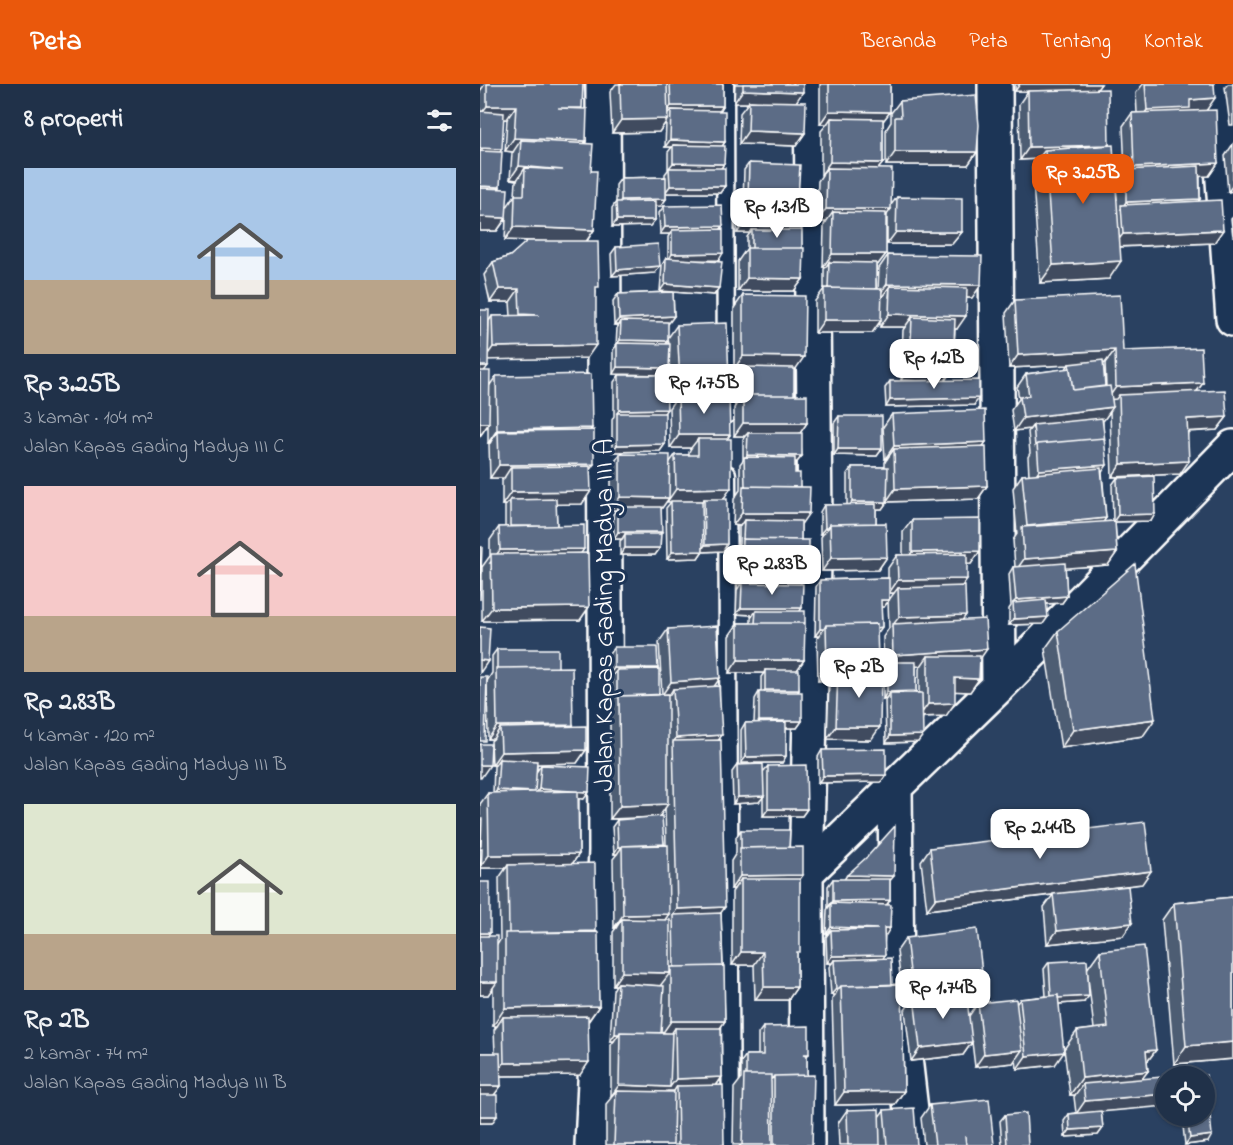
<!DOCTYPE html>
<html lang="id">
<head>
<meta charset="utf-8">
<style>
	body { margin:0; font-family:"Indie Flower",sans-serif; background:#2d3d53; color:#f1f3f6; height:100vh; display:flex; flex-direction:column; font-size:22px; white-space:nowrap }
	* { box-sizing:border-box; margin:0 }
	p { font-size:20px; color:#a2a9b4 }
	.icon { flex:none; width:33px; height:33px; fill:none; stroke:currentColor; stroke-width:2; stroke-linecap:round; stroke-linejoin:round }
	.map { position:relative; flex:1; overflow:hidden }
	.panel { display:flex; flex-direction:column; background:#203149; width:480px }
	.panel>* { flex:none }
	.buttons { position:absolute; left:675px; top:982px; display:grid; gap:12px }
	.buttons a { display:grid; place-items:center; width:60px; height:60px; border-radius:50%; background:#203149; box-shadow:0 2px 4px #0004,0 0 0 2px #3d4c61; font-size:30px }
	.price { position:absolute; translate:-50% -51px; padding:0 14px; border-radius:12px; background:#fff; color:#222; font-size:20px; line-height:39px; filter:drop-shadow(0 2px 3px #0008) }
	.price::after { content:''; position:absolute; left:50%; top:36px; width:18px; height:14px; margin-left:-9px; background:inherit; clip-path:polygon(0 0,100% 0,50% 100%) }
	.price.active { background:#ea580c; color:#fff }
	ul { padding:0; list-style:none }
	li { display:grid; align-content:center; gap:12px; height:318px; padding:0 24px }
	li span { display:grid; place-items:center; height:186px; border-radius:0px; color:#555 }
	li>.icon { margin-inline-start:auto }
	span .icon { width:108px; height:108px; fill:#fffc; stroke-width:1 }
	li b { font-size:26px }
	h2 { display:flex; justify-content:space-between; align-items:center; height:72px; padding:0 24px; font-size:26px }
	header { display:flex; align-items:center; gap:36px; box-sizing:border-box; height:84px; padding:0 30px; background:#ea580c; color:#fff }
	header strong { font-size:28px }
	nav { display:flex; gap:33px; margin-inline-start:auto; font-size:21px }
	main { display:flex; flex:1; min-height:0 }
	.map>svg:first-child { display:block }
	.lines { fill:none; stroke-linecap:round; stroke-linejoin:round }
	.service-casing { stroke:#fff; stroke-width:21 }
	.minor-casing { stroke:#fff; stroke-width:38 }
	.service { stroke:#1d3557; stroke-width:16 }
	.minor { stroke:#1d3557; stroke-width:33 }
	.wall { fill:#4e5d73; stroke:#fff; stroke-width:1.5; fill-rule:evenodd }
	.shaded-wall { fill:#404c5e; stroke:#fff; stroke-width:1.5 }
	.building { fill:#5b6c86; stroke:#fff; stroke-width:1.5 }
	.labels { text-anchor:middle; dominant-baseline:central; stroke-width:6; stroke-linejoin:round; paint-order:stroke }
	.street-label { font-size:27px; fill:#fff; stroke:#1d3557 }
</style>
</head>
<body>
<header>
<strong>Peta</strong>
<nav><a>Beranda</a><a>Peta</a><a>Tentang</a><a>Kontak</a></nav>
</header>
<main>
<section class="panel">
<h2>8 properti<svg class="icon" aria-label="filters" viewBox="0 0 24 24"><path d="M4 7h16M4 17h16"/><circle cx="9" cy="7" r="2"/><circle cx="15" cy="17" r="2"/></svg></h2>
<ul>
<li><span style="background:linear-gradient(#a9c7e8 60%,#b9a48a 0)"><svg class="icon" aria-label="home" viewBox="0 0 24 24"><path d="M3 11l9-7 9 7M6 9v11h12V9"/></svg></span><div><b>Rp 3.25B</b><p>3 kamar · 104 m²</p><p>Jalan Kapas Gading Madya III C</p></div></li>
<li><span style="background:linear-gradient(#f6c9c9 70%,#b9a48a 0)"><svg class="icon" aria-label="home" viewBox="0 0 24 24"><path d="M3 11l9-7 9 7M6 9v11h12V9"/></svg></span><div><b>Rp 2.83B</b><p>4 kamar · 120 m²</p><p>Jalan Kapas Gading Madya III B</p></div></li>
<li><span style="background:linear-gradient(#dfe7d0 70%,#b9a48a 0)"><svg class="icon" aria-label="home" viewBox="0 0 24 24"><path d="M3 11l9-7 9 7M6 9v11h12V9"/></svg></span><div><b>Rp 2B</b><p>2 kamar · 74 m²</p><p>Jalan Kapas Gading Madya III B</p></div></li>
</ul>
</section>
<div class="map">
<svg width="753" height="1061" viewBox="0 0 753 1061">
	<rect width="100%" height="100%" fill="#2a4161"/>
	<filter id="ink" filterUnits="userSpaceOnUse"><feTurbulence type="fractalNoise" baseFrequency=".0167" numOctaves="2"/><feDisplacementMap in="SourceGraphic" scale="12" xChannelSelector="R" yChannelSelector="G"/><feConvolveMatrix kernelMatrix="1 2 1 2 8 2 1 2 1" color-interpolation-filters="sRGB"/></filter>
	<g filter="url(#ink)">
		<g class="lines">
			<!-- service casing -->
			<g class="service-casing">
				<path id="service" d="M245,0L246,331
					M247,390L251,1061"/>
			</g>
			<!-- minor casing -->
			<g class="minor-casing">
				<path id="minor" d="M515,0L519,602
					M736,0L753,235
					M415,703L417,904L435,1061
					M326,789L519,602L753,363
					M112,1061L126,767L123,0
					M327,1061L326,789L335,441L331,0"/>
			</g>
			<!-- service -->
			<use href="#service" class="service"/>
			<!-- minor -->
			<use href="#minor" class="minor"/>
		</g>
		<!-- wall -->
		<path class="wall" d="M5,0H103L101,25L106,57L104,60L111,87L114,146L107,157L116,208L107,274L8,275L9,237L12,232H31L30,218H10L4,191L13,178L30,172L51,157L25,156L26,135L17,147H0V7ZM23,35H27L25,67L33,68L32,69L30,95L37,96L36,97L35,111L27,123L19,105L20,68Z
			M136,0H187V2L188,0H243V22L240,27L245,58L242,62V84L245,102L240,109H186V115L181,122H175V136L170,142L132,143V124L136,118V101L141,94L185,93V90L188,86V68L192,63H185L186,38L179,48L132,49L130,8Z
			M255,0H323L316,18L325,49L316,62L259,60L260,29L268,19H254Z
			M340,0H410V28L403,37V79L398,85L411,121L417,113L482,148L472,160H407V131L406,132V170L396,183V205H398L399,184L408,171L492,214H486L477,245H475L473,285L465,296L494,321L406,323L405,304L410,297H430L421,296L423,246L425,243H400V238L392,249H335V217L344,205V185L346,183H343L344,141L346,138H337L338,97L342,91H341V47L347,40H340Z
			M535,0H621L617,5L629,61L637,116L636,99L645,87L643,42L652,29H657L656,9L663,0H734L727,26L738,79L729,92H720V115L719,117L734,159L640,163L629,195L560,199L552,84L558,75L540,76L539,20L548,7H535Z
			M748,0H753V41H750L745,3Z
			M420,17L497,68L488,81H406V46L411,38V29Z
			M753,60V107L748,108L745,72Z
			M269,79L315,119L321,146L323,195L314,207H258V177L267,164V153L270,149H257L258,126L263,119L264,86Z
			M184,122L241,145L239,176H218L234,211L193,208L194,232L188,239L185,260H189L188,254L197,241L240,309L191,311L189,272V284L184,291L133,290V266L136,262L137,244L139,241H134L133,217L138,210L191,208L180,207L182,181L186,174H188V153L190,150H180L179,129Z
			M753,133V153L751,135Z
			M136,163L175,189L132,192L131,170Z
			M263,211L315,286H314V311L327,339L320,349L322,372L317,378H315V389L320,403L321,441L320,527L324,576L317,586L319,606L318,608L322,637L317,644H306V672L302,679H261V646L265,639H274L275,615L279,608H281V593L284,589H249V552L258,539H271V534L273,531L256,530L257,506L261,500H252L253,468L259,460V443L260,442L253,441L254,415L260,406V380L263,376V355L265,352H254V324L258,318V290L262,285H254V224Z
			M535,216L643,267L723,299L717,307L747,333L737,346L708,348L700,390L632,393L630,328L623,336L622,388L626,434L623,438L633,437L632,401L637,394L675,430L671,437L635,438L637,468L628,481L585,484L587,512L582,519L566,520L563,540L529,541V525L531,522L529,490L533,483H535L533,456L537,450L533,404L542,391H549L548,373L550,369L548,348L550,345L534,347L531,326L539,315L537,303L546,290L586,285L588,281L529,284L526,229ZM623,279H625L626,302H625Z
			M4,287L10,301L16,292L112,344L110,346V385L102,420H76L77,442L101,469L109,523L100,536L2,537V483L10,472V456L19,443H25V422L26,421H22V396L24,394H10L9,360L10,359H8V341L0,352Z
			M139,291L184,329L185,360L180,367L132,368V336L134,332V298Z
			M198,311L247,355L244,415L247,460L243,467L222,468L218,474L187,475L186,424L191,418L187,417L181,425L180,464L175,471H140V457L142,455H134L133,430L136,426H131V383L140,370L190,378L195,371H209V368L211,364H190L189,324Z
			M412,330L503,362L507,402L498,415L407,418L402,425H396V439L407,473L398,486L342,487L341,453L343,450H340V428L344,421H367V390L372,383H405V378L407,375H405L403,343Z
			M359,332L402,365L397,372L354,371V339Z
			M432,436L500,467L491,480H487L482,502L483,536L499,576V595L490,608L475,607L466,632L443,633L438,658L406,659L405,616L406,614L403,615V585L404,583L403,553L409,544L408,517L404,523H401L402,543L397,550L398,582L395,587L391,656L347,655L349,599L351,596L338,597L337,554L339,552H335L336,503L340,496L408,494V484L417,471H423V448ZM409,509H414L409,516ZM436,582H441L439,585V609H435L436,607Z
			M188,545L234,603L239,656L241,829L245,937L240,944L242,993L236,1002L244,1061H126V1020L131,1014V961L134,957H130L133,906L136,901H133V848L136,844H134L133,775L137,770H134L132,743L137,736L166,734L130,735V624L133,620L132,593L133,591H129V570L134,563L176,585L179,611H182L179,558ZM185,724L186,761H183L184,760L179,733Z
			M578,547L663,652L581,664L565,565Z
			M17,565L78,583L93,641L92,642L106,666L97,679L57,680V687L61,681L104,715L99,714V770L92,780L115,848L119,922L108,938L100,991L20,992L21,1002L14,1011L12,1039H0V969H15L14,946L17,942H13V904L8,911H0V798L8,852L17,861L20,856L19,794L26,784H1V793L0,794V720L8,709H13L14,682L15,681H12L11,657L13,655H8L7,597L12,589V572Z
			M342,666L406,691L401,698L338,699V673Z
			M257,681L283,688L288,682L327,725L322,732H283V713L279,718L253,720L252,688Z
			M261,746L309,763L320,795L317,873V903L308,916H275L274,881H252V808L254,805H251V777L256,769V753Z
			M450,764L662,800L609,806L643,852L567,860L564,823L573,811L447,826L441,777Z
			M353,795L410,798V816L407,821L410,844L405,851L403,875L412,901L421,900L417,867L426,854L494,910L486,911L489,932L498,919H537L540,915L566,912L564,885L569,878L604,918L579,920L575,981L537,985L536,975L533,979L495,983L492,958L483,971L431,977L425,926L432,916H423L422,904L424,1007L415,1020L355,1021L352,915L355,911H351L349,883L352,879H347L346,853L348,850H346L347,826L348,824V802Z
			M753,813V975L694,980L682,836L694,819Z
			M620,867L676,966L667,978L668,987L662,994L621,1028L623,1044L618,1051L585,1053L584,1037L589,1030L596,1029L594,1013L595,1011H590L584,965L597,947L614,945L607,885Z
			M283,943L329,970L327,972V991L332,1061H253L254,1004L261,995V978L266,971H278V950Z
			M450,1021L514,1061H444L441,1034Z
			M367,1026L399,1033L404,1026L437,1061H359L358,1039Z
			M525,1031L548,1061H522L520,1037Z
			M702,1032H724L728,1058L705,1061Z"/>
		<!-- shaded-wall -->
		<path class="shaded-wall" d="M540,0H621L615,8L535,7Z
			M263,6L323,8L314,21L269,17L268,19H254Z
			M735,14L726,27L658,39L667,26L710,16Z
			M7,22H36L27,35H0V31Z
			M191,22H243L238,29L191,26L188,29H186Z
			M349,27L410,28L400,41L351,34L347,40H340Z
			M188,35L179,48L132,49L141,36Z
			M268,47L325,49L316,62L259,60Z
			M34,54L106,57L97,70L41,56L33,68L25,67Z
			M190,56L245,58L240,65L193,61L192,63H185Z
			M629,61L565,66L558,75L540,76L549,63Z
			M0,64L22,65L13,78L0,77Z
			M415,68H497L488,81H406Z
			M350,78L403,79L393,91L347,84L341,91Z
			M193,79L244,80L239,87L189,84Z
			M738,79L729,92L645,96L654,83Z
			M39,82L83,86L45,84L37,96L30,95Z
			M753,101V107L748,108Z
			M0,102L20,103L11,116L0,115Z
			M190,102H245L240,109H185Z
			M268,113L318,115L313,122L263,119Z
			M186,115L181,122L136,123L141,116Z
			M720,115L711,127L641,125L646,118Z
			M346,125H411L402,138L353,128L346,138H337Z
			M0,133L26,134L17,147H0Z
			M137,136H175L170,142L132,143Z
			M243,142L238,149L192,146L190,150H180L185,143Z
			M262,142L323,143L318,150L272,146L270,149H257Z
			M34,143L114,146L105,159L25,156Z
			M743,146L734,159L633,163L643,150Z
			M416,148H482L472,160H407Z
			M243,169L239,176L188,177L192,170Z
			M352,170H406L396,183H349V178L346,183H343Z
			M641,177L629,195L560,199L573,181Z
			M180,182L175,189L132,192L137,186Z
			M267,194L323,195L314,207H258Z
			M185,200L239,204L234,211L180,207Z
			M407,200L501,201L492,214L409,213L410,202L402,213H398Z
			M19,205H39L30,218H10Z
			M409,230L486,232L477,245L432,244V233L425,243H400Z
			M194,232L189,239L141,241V237L139,241H134L139,235Z
			M344,236H401L392,249H335Z
			M140,256L188,257L183,264L137,260Z
			M116,261L107,274L4,276L13,263Z
			M635,266L625,279L590,281L589,280L588,281L529,284L538,271Z
			M263,272L324,273L315,286L263,285V283L262,285H254Z
			M0,282H8L0,293Z
			M137,283L189,284L184,291L133,290Z
			M430,283L473,285L464,298L421,296Z
			M249,296L240,309L191,311L200,298Z
			M723,299L714,311H639L636,315L627,316L636,303Z
			M499,314L494,321L406,323L410,316Z
			M633,323L624,336L553,345V341L550,345L534,347L543,334Z
			M187,325L182,332L137,329L139,326Z
			M747,333L737,346L698,348L707,335Z
			M0,339H9L0,352Z
			M263,339H327L318,352L268,349L265,352H254Z
			M112,344L103,357L18,347L10,359H8L17,346Z
			M199,351H250L241,364L218,355L211,364H190Z
			M506,358L497,371L414,365L407,375H405L414,362Z
			M185,360L180,367L132,368L137,361Z
			M358,365H402L397,372L354,371Z
			M267,371L322,372L317,378H265V375Z
			M709,377L700,390L632,393L641,380Z
			M114,380L105,393L31,383L24,394H10L19,381Z
			M627,381L618,394L550,399L559,386Z
			M507,402L498,415L406,418L415,405Z
			M251,404L242,417L224,415L222,417L187,418L196,405Z
			M111,407L102,420L30,421V416L26,421H22L31,408Z
			M140,413L189,414L180,427L138,423L136,426H131Z
			M372,418H407L402,425H367Z
			M262,429H329L320,442L264,436L260,442L253,441Z
			M675,430L671,437L633,438L638,431Z
			M626,434L617,447L542,448L547,442Z
			M345,444H348L343,450H340Z
			M138,448H182L177,455L145,450L142,455H134Z
			M247,460L243,467L222,468L218,474L187,475L192,468L221,467L225,461Z
			M145,464H180L175,471H140Z
			M104,465L95,478L10,479L20,466Z
			M500,467L491,480L423,481L432,468Z
			M637,468L628,481L535,488L544,475Z
			M407,473L398,486L342,487L351,474Z
			M261,487L329,488L320,500H252Z
			M487,495L478,508L418,504L414,509H409L418,496Z
			M587,512L582,519L534,522L533,519L536,516Z
			M401,516H409L404,523H396Z
			M109,523L100,536L2,537L12,524Z
			M261,524H322L317,531L276,527L273,531L256,530Z
			M486,531L477,544L412,542L419,533Z
			M568,533L563,540L529,541L534,535Z
			M340,545H344L339,552H335Z
			M507,565L498,578L448,572L441,582L407,584V579L413,571Z
			M0,576L8,577L0,589Z
			M258,576H324L315,589L285,586L284,589H249Z
			M398,582L389,595L358,586L351,596L338,597L347,584Z
			M134,584H178L173,591L137,586L133,591H129Z
			M240,594L231,607L193,605L190,610L182,611L191,598Z
			M475,594L499,595L490,608L466,607Z
			M285,606H319L315,613H281Z
			M436,607L431,614L410,609L406,614L403,615L407,608Z
			M475,619L466,632L439,633L448,620Z
			M675,635L663,652L581,664L593,646Z
			M279,637H322L317,644H274Z
			M93,641L84,654L20,644L13,655H8L17,642Z
			M356,643H400L391,656L347,655Z
			M242,651L233,664L193,659L196,654Z
			M443,651L438,658L406,659L410,652Z
			M106,666L97,679L19,681V675L15,681H12L21,668Z
			M306,672L302,679H261L266,673Z
			M0,681H10L1,694H0Z
			M406,691L401,698L338,699L343,692Z
			M59,705L109,708L104,715L54,712Z
			M17,706L55,708L12,713Z
			M284,712L279,718L253,720L258,713Z
			M188,720L179,733L130,735L140,722Z
			M288,725H327L322,732H283Z
			M138,763H142L137,770H134Z
			M99,770L90,783L28,781L26,784H0L9,771Z
			M671,787L662,800L447,826L456,814Z
			M323,791L314,804L261,795L254,805H251L260,792Z
			M367,791L414,792L409,798L363,797Z
			M410,816L405,823L351,819L348,824L353,817Z
			M245,823L236,836L193,831L197,825Z
			M189,830L180,843L142,835L136,844H134L143,831Z
			M652,839L643,852L567,860L577,847Z
			M351,843L398,845L351,846L348,850H346Z
			M404,844H410L406,851H400Z
			M0,849H10L1,862H0Z
			M261,868H283L274,881H252Z
			M405,871L401,878L354,876L352,879H347L352,872Z
			M142,888L190,889L180,902L138,899L136,901H133Z
			M503,897L494,910L434,915V913L432,916H423L432,904Z
			M0,898H17L8,911H0Z
			M284,903H317L308,916H275Z
			M359,904L355,911H351L356,905Z
			M609,912L604,918L566,921L571,914Z
			M119,922L106,940L23,933L17,942H13L25,924Z
			M191,937H245L236,950L195,944L191,950H182Z
			M135,950H139L134,957H130Z
			M492,958L483,971L431,977L440,964Z
			M753,958V975L694,980L706,962Z
			M542,966L533,979L495,983L504,970Z
			M676,966L663,983L666,967Z
			M584,968L575,981L537,985L546,972Z
			M109,978L100,991L15,992L24,979Z
			M668,987L655,1004L603,1000L595,1011H590L602,994Z
			M242,993L233,1006L197,1002L194,1007H187L181,1015L136,1007L130,1014L139,1001L190,1003L196,995Z
			M0,1002H21L11,1015H0Z
			M424,1007L415,1020L355,1021L364,1008Z
			M686,1010V1022L596,1030L605,1017Z
			M0,1032H17L12,1039H0Z
			M623,1044L618,1051L585,1053L590,1046Z
			M732,1051L728,1058L705,1061L710,1054Z"/>
		<!-- building -->
		<path class="building" d="M7,0H103L102,24H78L107,25L106,57L34,54L36,22H7Z
			M140,0H187L188,35L141,36Z
			M190,0H243V22H191Z
			M263,0H323V8L263,6Z
			M349,0H410V28L349,27Z
			M665,0H734L735,14L710,16V24L667,26Z
			M628,5L629,61L549,63L548,7Z
			M496,11L499,41L497,68H415V33H421L420,17Z
			M269,17L326,18L325,49L268,47Z
			M191,26L245,27V58L190,56Z
			M736,26L738,79L654,83L652,29Z
			M0,27L24,29L22,65L0,64Z
			M351,34L403,35V79L350,78Z
			M41,56L113,60L111,87H117L114,146L34,143L35,111H44L45,84L83,86L39,82Z
			M193,61L245,62L244,80L193,79Z
			M633,61L641,177L573,181L565,66Z
			M0,67L22,68L20,103L0,102Z
			M269,79L320,81L318,115L268,113Z
			M719,82L720,115L646,118V86Z
			M189,84H245V102H190Z
			M347,84L412,85L411,125H346Z
			M186,93V115L141,116V94Z
			M0,104L28,105L26,134L0,133Z
			M417,113L482,114V148H416Z
			M741,116L743,146L643,150L641,121Z
			M175,117V136H137L136,118Z
			M262,119H323V143L262,142Z
			M242,121L243,142L185,143L184,122Z
			M353,128L406,129V170H352Z
			M243,145V169L192,170V146Z
			M272,146H322V164H272Z
			M47,157H118L119,203H116V261L13,263L12,232L59,231L40,230L39,205H19L13,178L30,172Z
			M178,160L180,182L137,186L136,163Z
			M267,164H324L323,195L267,194Z
			M408,171L502,172L501,201L407,200Z
			M186,174L242,178L239,204L185,200Z
			M349,178L396,179V205L348,204Z
			M410,202L487,204L486,232L409,230Z
			M344,204L402,205L401,236H344Z
			M193,208L194,232L139,235L138,210Z
			M263,211L325,212L324,273L263,272Z
			M640,211L643,267L721,264L723,299L636,303L635,266L538,271L535,216Z
			M0,226H9L8,282H0Z
			M432,233L475,235L473,285L430,283Z
			M141,237L188,238V257L140,256Z
			M247,239L249,296L200,298L197,241Z
			M137,259L190,260L189,284L137,283Z
			M623,276L625,302L593,306L589,280Z
			M263,283L314,284V311H263V315Z
			M590,284L593,306L630,302L633,323L543,334L540,313L549,312L546,290Z
			M0,287H10L9,339H0Z
			M111,290L112,344L17,346L16,292Z
			M139,291H186L187,325L139,326Z
			M499,296V314L410,316V297Z
			M745,306L747,333L707,335L709,377L641,380L639,311Z
			M249,310L250,351H199L198,311Z
			M263,311H327V339H263Z
			M505,326L506,358L414,362L412,330Z
			M137,329H185V360L137,361Z
			M359,332H402V365H358Z
			M622,334L625,357L624,354L557,360L555,362L553,341Z
			M114,346V380L19,381L18,347Z
			M268,349H322V372L267,371Z
			M624,354L627,381L559,386L557,360Z
			M218,355H251V404L196,405L195,371H218Z
			M506,362L507,402L415,405L414,365Z
			M140,370L190,371L189,414L140,413Z
			M264,373L315,374V389H320V403L265,402Z
			M110,382L111,407L31,408V383Z
			M372,383H408L407,418H372Z
			M621,384L626,434L547,442L542,391Z
			M674,392L675,430L638,431L637,394Z
			M263,402L330,403L329,429H262Z
			M76,415L77,442H30V416Z
			M224,415H247V460L225,461Z
			M191,417H222L223,467L192,468Z
			M396,420V439L350,440L348,444H345L344,421Z
			M138,423H181L182,448H138Z
			M500,435V467L432,468V436Z
			M264,436L321,437V456L263,455Z
			M635,437L637,468L544,475L542,443Z
			M406,439L407,473L351,474L350,440Z
			M104,441V465L20,466L19,443Z
			M145,450H181L180,464H145Z
			M262,455L329,456V488L261,487Z
			M0,463H2L0,516Z
			M108,469L109,523L12,524L11,470Z
			M487,470V495L418,496L417,471Z
			M585,479L587,512L536,516L533,483Z
			M655,480L675,635L593,646L578,547Z
			M409,494V516H401L402,543L397,544V540L346,541L344,545H340V496Z
			M262,499L323,500L322,524H261Z
			M485,502L486,531L419,533L418,504Z
			M566,516L568,533L534,535L533,519Z
			M276,527H325V539H275Z
			M505,535L507,565L413,571L412,540Z
			M258,539H325L324,576H258Z
			M397,540L398,582L347,584L346,541Z
			M237,542L240,594L191,598L188,545Z
			M0,543L10,544L8,577L0,576Z
			M134,563H177L178,584H134Z
			M17,565H78V583L17,584Z
			M448,572H500L499,595L475,594V619L448,620Z
			M407,578H436V607L407,608Z
			M92,583L93,641L17,642L16,584Z
			M179,585V611L139,612L137,613V586Z
			M285,586H319V606H285Z
			M358,586L401,587L400,643H356Z
			M0,593H7L5,657H0Z
			M239,602L242,651L196,654L193,605Z
			M279,608H322V637H279Z
			M410,609H442L443,651L410,652Z
			M188,610V720L140,722L139,612Z
			M306,638V672L266,673L265,639Z
			M106,642V666L21,668L20,644Z
			M241,656L245,823L197,825L193,657Z
			M0,660H11L10,681H0Z
			M406,665V691L343,692L342,666Z
			M19,675L57,677L55,708L17,706Z
			M283,680L284,712L258,713L257,681Z
			M61,681L110,683L109,708L59,705Z
			M326,681L327,725H288V682Z
			M98,707L99,770L9,771L8,709Z
			M182,732L184,760L142,762V763H138L137,736Z
			M0,735H2L1,762H0Z
			M665,738L671,787L456,814L450,764Z
			M415,742L414,792L367,791L388,772Z
			M261,746H310L309,763L261,764Z
			M188,761L189,830L143,831L142,762Z
			M323,763V791L260,792V764Z
			M0,765H2L1,793H0Z
			M115,779L116,847L29,849L28,781Z
			M261,795H320V868H317V903H284L283,868H261Z
			M353,795H410V816L353,817Z
			M0,798H10V849H0Z
			M648,802L652,839L577,847L573,810Z
			M753,813V958L706,962L694,819Z
			M351,819L411,821L410,844H404L405,871L352,872L351,846L398,845L351,843Z
			M241,829L243,882L194,883L193,831Z
			M142,835L190,836V889L142,888Z
			M497,845L503,897L432,904L426,854Z
			M118,848L119,922L25,924V849Z
			M0,852H17V898H0Z
			M664,862L676,966L666,967L668,987L602,994L597,947L628,943L620,867Z
			M411,874L412,901L361,902L359,904L356,905L354,876Z
			M607,876L609,912L578,914V911L571,912L569,878Z
			M244,882L245,937H191V883Z
			M138,899L184,902L181,949L140,948L139,950H135Z
			M422,900L424,1007L364,1008L361,902Z
			M486,907L492,958L440,964L434,913Z
			M578,911L584,968L546,972L540,915Z
			M536,915L542,966L504,970L498,919Z
			M108,932L109,978L24,979L23,933Z
			M329,942V970H324L327,971V991L294,992L291,996V991H266V971H283V943Z
			M195,944H241L242,993L196,995Z
			M140,948L192,949L190,1003L139,1001Z
			M0,969H20L21,1002H0Z
			M264,991H291L292,1061H262Z
			M334,991L332,1061H294V992Z
			M705,991V993H686V1010L605,1017L603,1000Z
			M726,991L732,1051L710,1054L707,1032H724V993H714Z
			M243,1001L244,1061H198L197,1002Z
			M136,1007L194,1008L193,1061H134Z
			M0,1011H17V1032H0Z
			M509,1015L514,1061H486L485,1052L486,1061H455L450,1021Z
			M434,1024L437,1061H407L404,1026Z
			M399,1025L400,1061H368L367,1026Z
			M621,1027L623,1044L590,1046L589,1030Z
			M546,1029L548,1061H527L525,1031Z"/>
	</g>
	<g class="labels">
		<!-- street labels -->
		<g class="street-label">
			<text transform="translate(125 531) rotate(-90)">Jalan Kapas Gading Madya III A</text>
		</g>
	</g>
</svg>
<div class="buttons">
<a><svg class="icon" aria-label="locate" viewBox="0 0 24 24"><circle cx="12" cy="12" r="6"/><path d="M12 2v4M12 18v4M2 12h4M18 12h4"/></svg></a>
</div>
<b class="price active" style="left:603px;top:121px">Rp 3.25B</b>
<b class="price" style="left:297px;top:155px">Rp 1.31B</b>
<b class="price" style="left:454px;top:306px">Rp 1.2B</b>
<b class="price" style="left:224px;top:331px">Rp 1.75B</b>
<b class="price" style="left:292px;top:512px">Rp 2.83B</b>
<b class="price" style="left:379px;top:615px">Rp 2B</b>
<b class="price" style="left:560px;top:776px">Rp 2.44B</b>
<b class="price" style="left:463px;top:936px">Rp 1.74B</b>
</div>
</main>
</body>
</html>
